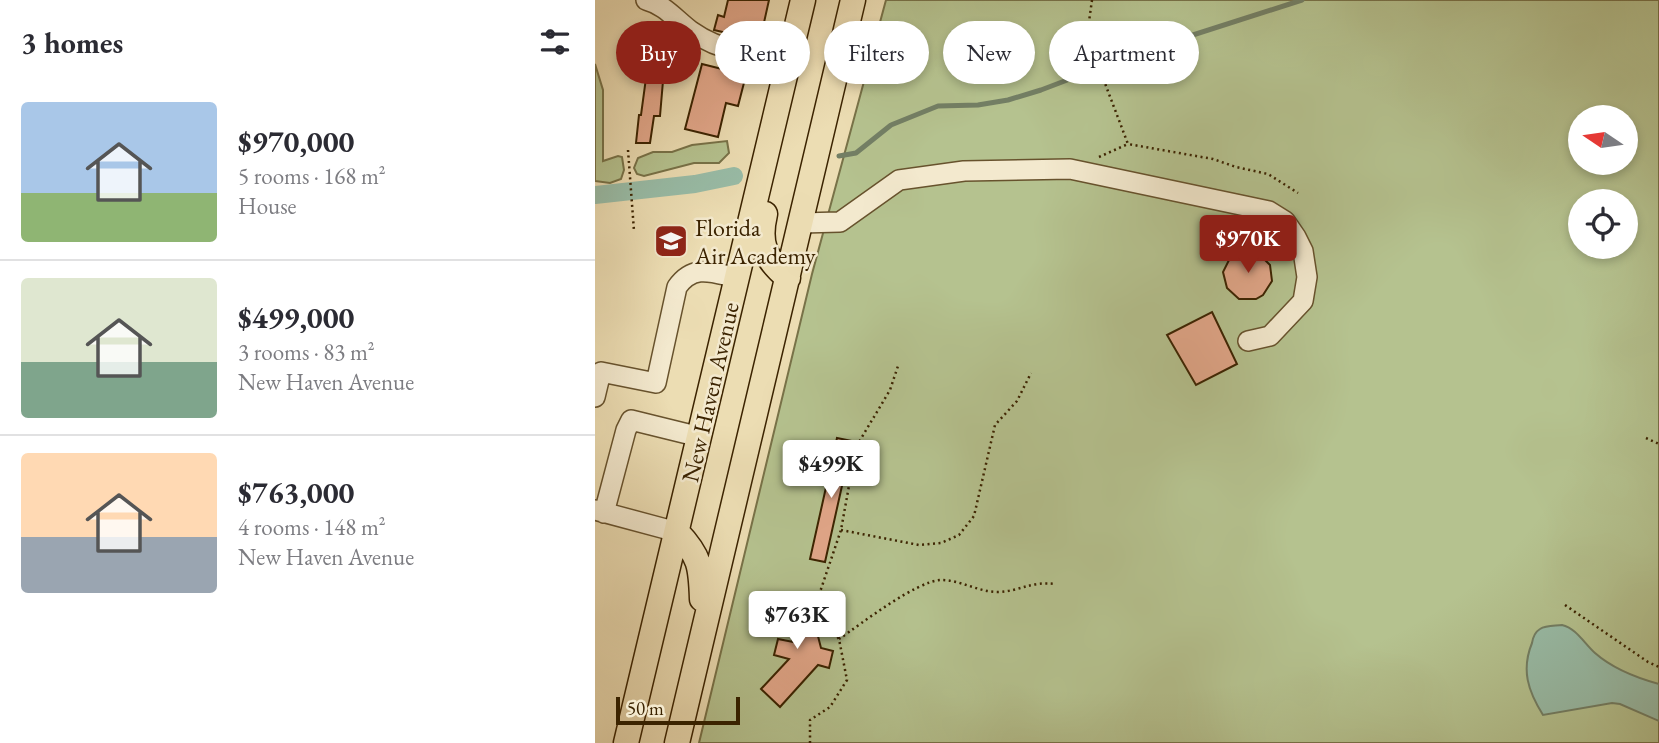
<!DOCTYPE html>
<html lang="en">
<head>
<meta charset="utf-8">
<style>
	body { margin:0; font-family:"EB Garamond",serif; background:#f2f2f3; color:#2b2b33; height:100vh; display:flex; flex-direction:column; font-size:26px; white-space:nowrap }
	* { box-sizing:border-box; margin:0 }
	p { font-size:23px; color:#7c7c81 }
	.icon { flex:none; width:38px; height:38px; fill:none; stroke:currentColor; stroke-width:2; stroke-linecap:round; stroke-linejoin:round }
	.map { position:relative; flex:1; overflow:hidden }
	.drawer { display:flex; flex-direction:column; background:#fff; width:595px }
	.drawer>* { flex:none }
	.top-card { position:absolute; left:21px; top:21px; width:665px; height:63px; display:flex; gap:14px }
	.needle { width:46px; rotate:283deg }
	.controls { position:absolute; left:973px; top:105px; display:grid; gap:14px }
	.controls a { display:grid; place-items:center; width:70px; height:70px; border-radius:50%; background:#fff; box-shadow:0 4px 10px #0003; font-size:35px }
	.scale { position:absolute; left:21px; bottom:18px; width:124px; box-sizing:border-box; padding-left:7px; border:4px solid #3b2300; border-top:0; font-size:19px; line-height:24px; white-space:nowrap; color:#3b2300; -webkit-text-stroke:5px #f3e9ce; paint-order:stroke }
	.price { position:absolute; translate:-50% -60px; padding:0 16px; border-radius:7px; background:#fff; color:#222; font-size:23px; line-height:46px; filter:drop-shadow(0 2px 4px #0008) }
	.price::after { content:''; position:absolute; left:50%; top:42px; width:21px; height:16px; margin-left:-10px; background:inherit; clip-path:polygon(0 0,100% 0,50% 100%) }
	.price.selected { background:#8f2418; color:#fff }
	ul { padding:0; list-style:none }
	li { display:flex; align-items:center; gap:21px; height:175px; padding:0 21px }
	li+li { border-top:2px solid #e1e1e2 }
	li span { display:grid; place-items:center; flex:none; width:196px; height:140px; border-radius:7px; color:#555 }
	li>.icon { margin-inline-start:auto }
	span .icon { width:84px; height:84px; fill:#fffc; stroke-width:1 }
	li b { font-size:30px }
	h2 { display:flex; justify-content:space-between; align-items:center; height:84px; padding:0 21px; font-size:30px }
	.chip { padding:0 24px; border-radius:32px; background:#fff; box-shadow:0 4px 10px #0003; font-size:24px; line-height:63px }
	.chip.selected { background:#8f2418; color:#fff }
	main { display:flex; flex:1; min-height:0 }
	.map>svg:first-child { display:block }
	.green { fill:#b5c28f; stroke:#787248; stroke-width:2; fill-rule:evenodd }
	.water { fill:#99bda8; stroke:#737f65; stroke-width:2 }
	.lines { fill:none; stroke-linecap:round; stroke-linejoin:round }
	.stream { stroke:#737f65; stroke-width:5 }
	.canal { stroke:#99bda8; stroke-width:18 }
	.building { fill:#e2a78a; stroke:#3b2300; stroke-width:2 }
	.minor-casing { stroke:#67522d; stroke-width:22 }
	.major-casing { stroke:#3b2300; stroke-width:27 }
	.path { stroke:#3b2300; stroke-width:2.5; stroke-dasharray:2 3.5; stroke-linecap:butt }
	.minor { stroke:#f3e9ce; stroke-width:19 }
	.major { stroke:#ecddb3; stroke-width:24 }
	.labels { text-anchor:middle; dominant-baseline:central; stroke-width:5; stroke-linejoin:round; paint-order:stroke }
	.poi-label { font-size:24px; fill:#3b2300; stroke:#f3e9ce; text-anchor:start }
	.street-label { font-size:24px; fill:#3b2300; stroke:#f3e9ce }
</style>
</head>
<body>
<main>
<section class="drawer">
<h2>3 homes<svg class="icon" aria-label="filters" viewBox="0 0 24 24"><path d="M4 7h16M4 17h16"/><circle cx="9" cy="7" r="2"/><circle cx="15" cy="17" r="2"/></svg></h2>
<ul>
<li><span style="background:linear-gradient(#a9c7e8 65%,#8fb573 0)"><svg class="icon" aria-label="home" viewBox="0 0 24 24"><path d="M3 11l9-7 9 7M6 9v11h12V9"/></svg></span><div><b>$970,000</b><p>5 rooms · 168 m²</p><p>House</p></div></li>
<li><span style="background:linear-gradient(#dfe7d0 60%,#7fa58c 0)"><svg class="icon" aria-label="home" viewBox="0 0 24 24"><path d="M3 11l9-7 9 7M6 9v11h12V9"/></svg></span><div><b>$499,000</b><p>3 rooms · 83 m²</p><p>New Haven Avenue</p></div></li>
<li><span style="background:linear-gradient(#ffd9b3 60%,#9aa5b1 0)"><svg class="icon" aria-label="home" viewBox="0 0 24 24"><path d="M3 11l9-7 9 7M6 9v11h12V9"/></svg></span><div><b>$763,000</b><p>4 rooms · 148 m²</p><p>New Haven Avenue</p></div></li>
</ul>
</section>
<div class="map">
<svg width="1064" height="743" viewBox="0 0 1064 743">
	<rect width="100%" height="100%" fill="#ecddb3"/>
	<filter id="stains"><feTurbulence type="fractalNoise" baseFrequency=".00286" numOctaves="4"/><feColorMatrix values="0 0 0 0 .2 0 0 0 0 .09 0 0 0 0 .02 0 0 0 .5 -.17"/></filter>
	<radialGradient id="worn" r=".72"><stop offset=".6" stop-color="#630" stop-opacity="0"/><stop offset="1" stop-color="#630" stop-opacity=".3"/></radialGradient>
	<!-- green -->
	<path class="green" d="M291,0H1064V743H104L217,274ZM985,117H1031V163H985ZM985,201H1031V247H985Z
		M0,64L8,90V161L23,156L27,157L29,170L26,179L15,183L0,181Z
		M132,141L134,153L124,163H99L49,176L42,174L39,168L43,158L58,152H77L97,145Z"/>
	<!-- water -->
	<path class="water" d="M967,625C981,628 989,643 1000,653C1017,668 1042,678 1064,684V721L1025,704L1017,703L948,715C933,691 926,670 937,643C938,637 940,632 945,629C951,625 960,626 967,625Z"/>
	<g class="lines">
		<!-- stream -->
		<path class="stream" d="M244,156L261,153L296,125L343,106L383,105L413,100L446,90L551,50L707,0"/>
		<!-- canal -->
		<path class="canal" d="M0,195L100,184L139,176"/>
	</g>
	<!-- building -->
	<path class="building" d="M133,0H174L166,36L133,29L132,33L119,30L123,15L129,17Z
		M55,25L78,32L76,47L71,46L65,116H59L55,143H41L44,115H46L51,78L53,79L58,46L51,45Z
		M107,64L151,75L143,106L131,103L123,137L90,129Z
		M658,248L675,265L677,281L668,295L661,299H644L632,288L628,272L635,258Z
		M617,312L642,364L601,385L572,335Z
		M242,438L257,441L230,562L215,559Z
		M212,593L226,648L238,651L234,668L223,665L185,707L166,689L194,659L179,655L183,639L198,642L186,600Z"/>
	<g class="lines">
		<!-- minor casing -->
		<g class="minor-casing">
			<path id="minor" d="M51,0C70,5 80,19 96,31C127,53 157,54 195,55
				M206,223L245,222L304,180L369,171L475,169L674,211L690,221L701,237L708,251L712,277L708,301L675,336L653,341
				M0,397L6,372L61,383L82,287C99,263 118,273 143,278
				M0,510L82,532
				M9,513L31,430L36,420L105,437"/>
		</g>
		<!-- major casing -->
		<g class="major-casing">
			<path id="major" d="M170,214C163,244 170,259 193,278
				M82,532C105,556 106,567 107,599
				M31,743L208,0
				M82,743L258,0"/>
		</g>
		<!-- path -->
		<path class="path" d="M497,0L492,36L533,144L618,159L641,167L673,174L703,193
			M33,150L39,231
			M504,157L533,144
			M1051,438L1064,444
			M246,530L324,545L346,543L364,535L379,516L400,425L422,401L436,373
			M970,605L1053,662L1064,667
			M244,639C266,624 321,581 346,580C366,580 383,592 403,592C426,591 435,581 461,584
			M215,743V720L235,707L252,680L244,639L227,618L225,592L246,530L261,447L295,390L303,366"/>
		<!-- minor -->
		<use href="#minor" class="minor"/>
		<!-- major -->
		<use href="#major" class="major"/>
	</g>
	<!-- icons -->
	<defs>
		<g id="school-square" transform="scale(1.75)"><rect x="-9" y="-9" width="18" height="18" rx="4" fill="#8f2418" stroke="#f3e9ce"/><path d="M0-5L7-2L0 1L-7-2ZM-4 1L0 2.5L4 1V4Q0 6-4 4Z" fill="#fff"/></g>
	</defs>
	<g fill-rule="evenodd">
		<use href="#school-square" x="76" y="241"/>
	</g>
	<g class="labels">
		<!-- poi labels -->
		<g class="poi-label">
			<text x="100" y="227">Florida<tspan x="100" dy="28">Air Academy</tspan></text>
		</g>
		<!-- street labels -->
		<g class="street-label">
			<text transform="translate(115 392) rotate(-77)">New Haven Avenue</text>
		</g>
	</g>
	<rect width="100%" height="100%" filter="url(#stains)"/>
	<rect width="100%" height="100%" fill="url(#worn)"/>
</svg>
<div class="controls">
<a><svg class="needle" viewBox="-14 -14 28 28"><path d="M0-13l5 13h-10z" fill="#e53935"/><path d="M0 13l5-13h-10z" fill="#7c7c81"/></svg></a>
<a><svg class="icon" aria-label="locate" viewBox="0 0 24 24"><circle cx="12" cy="12" r="6"/><path d="M12 2v4M12 18v4M2 12h4M18 12h4"/></svg></a>
</div>
<div class="scale">50 m</div>
<b class="price selected" style="left:653px;top:275px">$970K</b>
<b class="price" style="left:236px;top:500px">$499K</b>
<b class="price" style="left:202px;top:651px">$763K</b>
<div class="top-card">
<a class="chip selected">Buy</a>
<a class="chip">Rent</a>
<a class="chip">Filters</a>
<a class="chip">New</a>
<a class="chip">Apartment</a>
</div>
</div>
</main>
</body>
</html>
